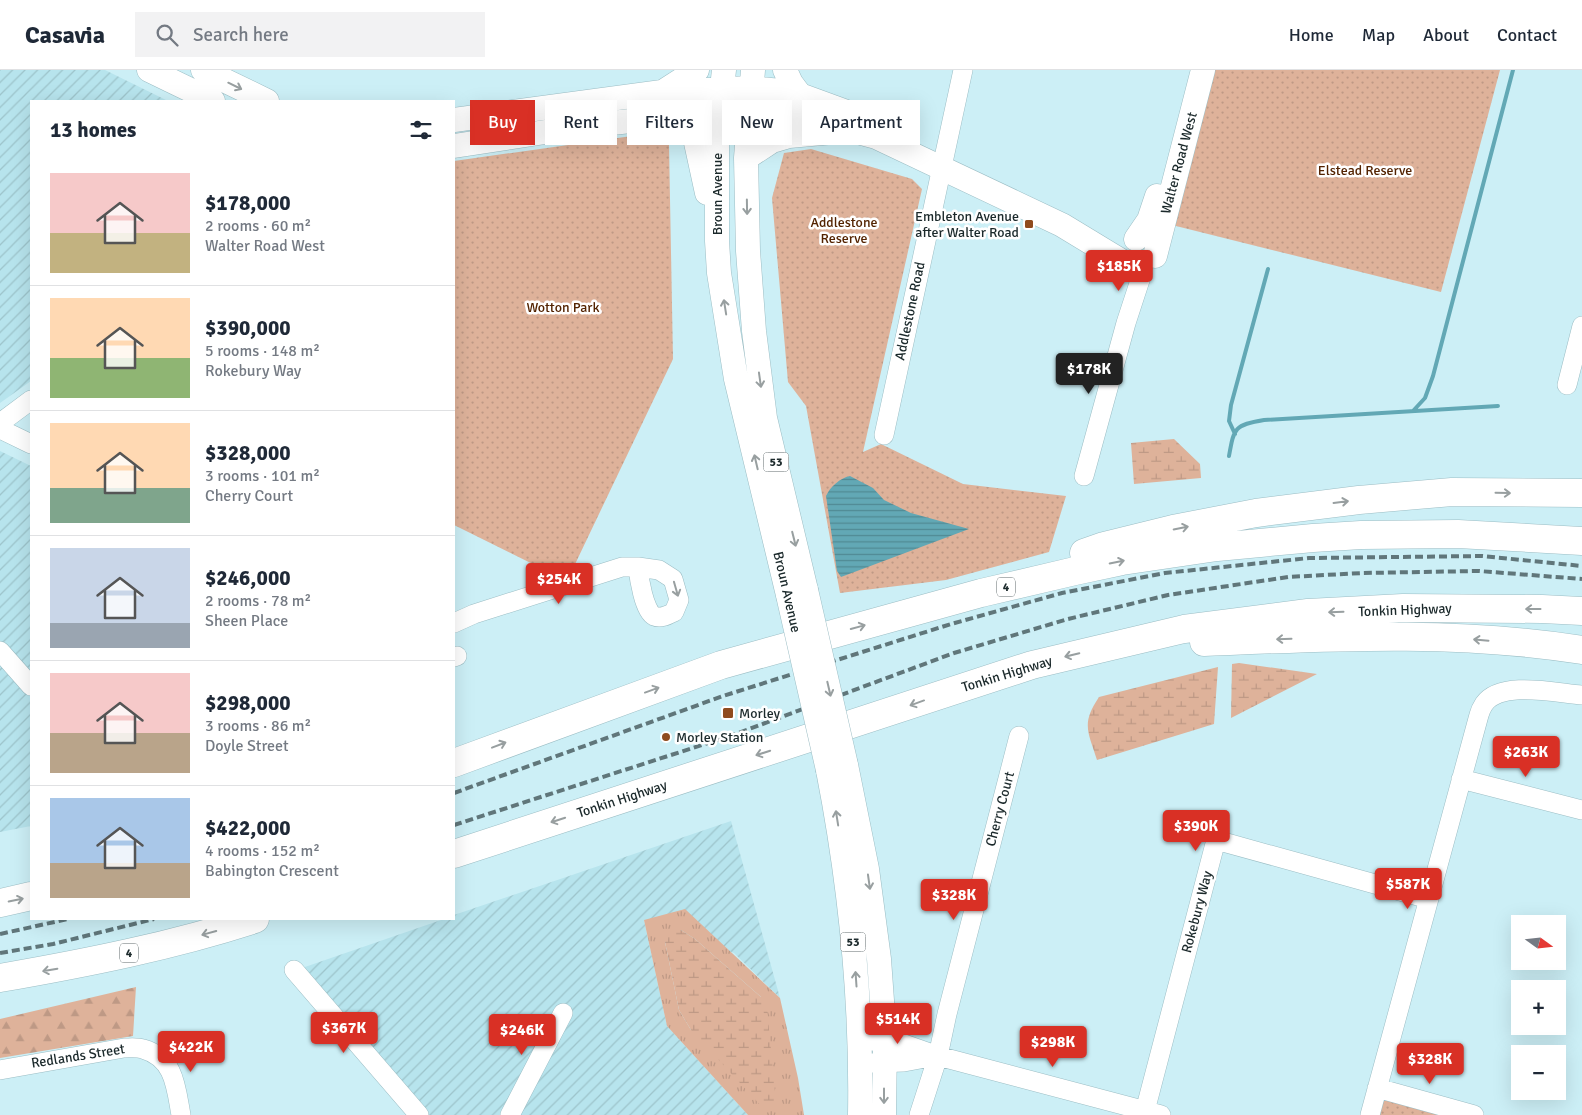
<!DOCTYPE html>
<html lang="en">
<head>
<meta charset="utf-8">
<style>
	body { margin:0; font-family:Signika,sans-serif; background:#f2f2f3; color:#1f2937; height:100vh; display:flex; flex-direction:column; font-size:19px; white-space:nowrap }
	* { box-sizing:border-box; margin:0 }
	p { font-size:16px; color:#747a83 }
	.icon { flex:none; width:28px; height:28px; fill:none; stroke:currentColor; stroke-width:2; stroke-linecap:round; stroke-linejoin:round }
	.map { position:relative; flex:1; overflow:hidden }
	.drawer { position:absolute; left:30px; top:30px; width:425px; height:820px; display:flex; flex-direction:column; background:#fff; border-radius:0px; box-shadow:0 5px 20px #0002 }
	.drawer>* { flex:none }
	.banner { position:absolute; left:470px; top:30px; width:475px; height:45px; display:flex; gap:10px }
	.needle { width:32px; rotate:105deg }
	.tools { position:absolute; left:1511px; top:845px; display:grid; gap:10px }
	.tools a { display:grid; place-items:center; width:55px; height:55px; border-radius:0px; background:#fff; box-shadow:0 5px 20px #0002; font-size:25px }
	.price { position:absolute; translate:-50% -42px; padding:0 11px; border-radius:5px; background:#d93025; color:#fff; font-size:16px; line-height:32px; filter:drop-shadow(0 1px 2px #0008) }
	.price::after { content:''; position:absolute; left:50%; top:30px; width:15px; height:11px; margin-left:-8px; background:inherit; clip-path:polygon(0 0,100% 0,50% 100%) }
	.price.on { background:#222; color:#fff }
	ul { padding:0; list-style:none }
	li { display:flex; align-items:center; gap:15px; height:125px; padding:0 20px }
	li+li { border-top:1px solid #e0e1e3 }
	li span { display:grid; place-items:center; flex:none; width:140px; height:100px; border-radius:0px; color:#555 }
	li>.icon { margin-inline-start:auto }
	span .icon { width:60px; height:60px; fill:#fffc; stroke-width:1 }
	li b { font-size:21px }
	h2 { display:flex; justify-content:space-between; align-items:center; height:60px; padding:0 20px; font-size:21px }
	.pill { padding:0 18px; border-radius:0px; background:#fff; box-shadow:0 5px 20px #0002; font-size:18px; line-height:45px }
	.pill.on { background:#d93025; color:#fff }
	header { display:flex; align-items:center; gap:30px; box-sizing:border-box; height:70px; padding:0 25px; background:#fff; border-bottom:1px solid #e0e1e3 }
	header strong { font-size:24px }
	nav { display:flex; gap:28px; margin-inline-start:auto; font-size:18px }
	.search { width:350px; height:45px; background:#f2f2f3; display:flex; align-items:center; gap:12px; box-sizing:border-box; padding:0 18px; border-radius:0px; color:#747a83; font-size:19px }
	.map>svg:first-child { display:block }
	.industrial { fill:url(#industrial-furrows) }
	.grass { fill:url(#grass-tufts); fill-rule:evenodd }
	.forest { fill:url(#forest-firs) }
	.wetland { fill:url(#wetland-marsh) }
	.park { fill:url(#park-dots) }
	.water { fill:url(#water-rules) }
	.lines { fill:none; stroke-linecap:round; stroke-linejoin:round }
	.stream { stroke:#62a8b5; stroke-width:4 }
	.minor-casing { stroke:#9bbdc4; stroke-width:20 }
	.major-casing { stroke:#9bbdc4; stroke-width:25 }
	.highway-casing { stroke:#9bbdc4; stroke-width:29 }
	.minor { stroke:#fff; stroke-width:19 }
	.major { stroke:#fff; stroke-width:24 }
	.highway { stroke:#fff; stroke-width:28 }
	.rail { stroke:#60767a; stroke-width:4; stroke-dasharray:8 4; stroke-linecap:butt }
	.major-bridge-casing { stroke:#9bbdc4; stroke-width:25; stroke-linecap:butt }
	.major-bridge { stroke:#fff; stroke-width:24 }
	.oneway { stroke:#989fa0 }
	.poi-dot { fill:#8f4b1e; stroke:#fff; stroke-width:2 }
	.labels { text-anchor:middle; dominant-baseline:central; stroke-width:5; stroke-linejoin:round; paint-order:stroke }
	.shield { fill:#fff; stroke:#5f696b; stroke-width:1 }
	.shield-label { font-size:12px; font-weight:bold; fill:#1b292b }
	.street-label { font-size:14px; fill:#1b292b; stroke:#fff }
	.park-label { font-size:14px; fill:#532301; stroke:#fff }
	.poi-label { font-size:14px; fill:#1b292b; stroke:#fff; text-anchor:start }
</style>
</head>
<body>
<header>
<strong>Casavia</strong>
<div class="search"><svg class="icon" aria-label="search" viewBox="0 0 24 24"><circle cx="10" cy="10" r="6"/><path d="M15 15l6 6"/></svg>Search here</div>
<nav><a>Home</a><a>Map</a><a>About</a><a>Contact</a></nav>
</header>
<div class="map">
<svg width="1582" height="1045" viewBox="0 0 1582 1045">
	<defs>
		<pattern id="industrial-furrows" width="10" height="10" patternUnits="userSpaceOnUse" patternTransform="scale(1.25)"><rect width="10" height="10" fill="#b7e4ed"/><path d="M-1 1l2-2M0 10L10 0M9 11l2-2" fill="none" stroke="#9dc4cb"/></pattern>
		<pattern id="grass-tufts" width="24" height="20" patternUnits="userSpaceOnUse" patternTransform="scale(1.25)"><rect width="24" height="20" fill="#deb29a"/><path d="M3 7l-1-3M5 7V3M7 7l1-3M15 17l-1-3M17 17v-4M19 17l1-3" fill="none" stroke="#be9985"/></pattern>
		<pattern id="forest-firs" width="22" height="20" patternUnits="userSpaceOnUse" patternTransform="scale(1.25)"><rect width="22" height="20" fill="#deb29a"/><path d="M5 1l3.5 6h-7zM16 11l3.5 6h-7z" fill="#be9985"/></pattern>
		<pattern id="wetland-marsh" width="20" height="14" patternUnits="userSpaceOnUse" patternTransform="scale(1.25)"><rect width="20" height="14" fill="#deb29a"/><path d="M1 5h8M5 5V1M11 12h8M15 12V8" fill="none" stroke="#be9985"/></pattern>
		<pattern id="park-dots" width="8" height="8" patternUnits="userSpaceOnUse" patternTransform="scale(1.25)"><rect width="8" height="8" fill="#deb29a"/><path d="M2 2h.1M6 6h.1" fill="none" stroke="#be9985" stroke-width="1.8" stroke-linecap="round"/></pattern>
		<pattern id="water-rules" width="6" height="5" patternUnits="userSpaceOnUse" patternTransform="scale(1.25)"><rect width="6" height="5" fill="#62a8b5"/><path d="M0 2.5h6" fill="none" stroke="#508993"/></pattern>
	</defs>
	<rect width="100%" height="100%" fill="#cceff6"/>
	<!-- industrial -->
	<path class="industrial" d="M0,0H105L168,31H31V311L0,333Z
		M0,381L31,396V756L0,762Z
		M731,751L780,928L734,883L644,850L667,956L748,1045H422L302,898L444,849H454V845Z"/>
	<!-- grass -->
	<path class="grass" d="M685,839L780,928L798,1008L804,1045H748L667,956L644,850ZM681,860L695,869L761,927L691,960L679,940L665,872Z"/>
	<!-- forest -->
	<path class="forest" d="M136,917L133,966L0,988V949Z"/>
	<!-- wetland -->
	<path class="wetland" d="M1174,369L1200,394L1201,408L1134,414L1131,373Z
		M1239,593L1317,604L1231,648L1232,594Z
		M1218,597L1214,654L1097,690C1088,661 1081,654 1099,627Z
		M681,860L695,869L761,927L767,938L776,1033L764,1039L691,960L679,940L665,872L669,861Z"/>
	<!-- park -->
	<path class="park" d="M1209,0H1500L1441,222L1168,154Z
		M653,63L669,75L673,289L567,511L454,455V91Z
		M811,79L912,109L922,119L863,382L881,374L963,414L1066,426L1049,482L946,510L840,523L806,336L788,312L772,128L784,83Z
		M1377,1018L1474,1045H1370Z"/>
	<!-- water -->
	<path class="water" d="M850,406L873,418L884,430L911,443L969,459L841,507L837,501L826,426C830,417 840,408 850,406Z"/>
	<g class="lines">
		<!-- stream -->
		<path class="stream" d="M1413,341L1425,328L1433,306L1513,0
			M1235,364L1229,351L1231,335L1268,199
			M1229,386C1234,358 1234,355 1264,350L1498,336"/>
		<!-- minor casing -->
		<g class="minor-casing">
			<path id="minor" d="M1567,315L1582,256
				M0,353L31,330
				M0,359L31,374
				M884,365L963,0
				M1084,406L1126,253L1143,201
				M454,553L474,544L622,497H638L659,500L673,509L679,530L674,542C668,545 661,549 654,546C644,541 639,508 638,497
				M0,581L31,616
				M454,587L457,586
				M1461,709L1582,740
				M294,900L419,1045
				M872,971L904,974L938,986L1161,1045
				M872,993L904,992L936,986
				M0,1000L124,978C130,978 137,977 143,979C175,988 176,1018 181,1045
				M1377,1018L1474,1045
				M1145,1041L1216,770L1429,829
				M510,1045L563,943
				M919,1045L938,986L947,944L1019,666
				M1370,1045L1479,645C1480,641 1482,637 1484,634C1501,610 1556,623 1582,625"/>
		</g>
		<!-- major casing -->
		<g class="major-casing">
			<path id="major" d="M149,0L213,31
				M203,0L267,31
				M724,0L717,62V171L719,203L736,309L788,525
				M753,0L746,88L748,181L754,261L765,348L806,520
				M785,0L791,13L800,25
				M664,21L697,0
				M673,46L685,56L695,68L707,123
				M454,50L662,22L751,18L780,21L800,25L852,44L875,66
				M454,76L584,56L704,43L749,41L801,47L876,67L1062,155L1123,192
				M746,88L772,71L789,66L833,62
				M1136,169L1149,150L1157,126
				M1155,186L1203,0
				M846,695L867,799L879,889L885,972L884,1045
				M828,700C850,813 862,929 860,1045"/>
		</g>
		<!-- highway casing -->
		<g class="highway-casing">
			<path id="highway" d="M1084,483L1104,476L1173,459L1256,443L1359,430L1452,422L1582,423
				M1204,572C1330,567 1457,560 1582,580
				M454,693L721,595L981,523L1075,501L1122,491L1217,477L1313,468L1361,465L1458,464L1582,471
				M454,784L1032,595L1184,559L1308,543L1403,538L1542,539L1582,541
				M0,833L31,826
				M0,908C86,893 172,876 255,849"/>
		</g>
		<!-- minor -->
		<use href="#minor" class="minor"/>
		<!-- major -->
		<use href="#major" class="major"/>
		<!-- highway -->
		<use href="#highway" class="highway"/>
		<!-- rail -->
		<path class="rail" d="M454,723L723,626L951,554L1062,523L1165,503L1309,488L1482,486L1582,496
			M454,755L733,665L954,583L1068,549L1168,525L1288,507L1363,503L1479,501L1582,509
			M0,864L68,849
			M0,883L53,874L154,849"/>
		<!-- major-bridge casing -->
		<g class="major-bridge-casing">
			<path id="major-bridge" d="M806,520L846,695
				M788,525L828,700"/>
		</g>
		<!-- major-bridge -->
		<use href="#major-bridge" class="major-bridge"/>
	</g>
	<!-- one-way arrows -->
	<defs><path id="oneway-shaft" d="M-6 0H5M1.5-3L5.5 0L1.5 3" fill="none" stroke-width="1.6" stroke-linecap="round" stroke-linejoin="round" transform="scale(1.25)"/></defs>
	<g class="oneway">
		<use href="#oneway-shaft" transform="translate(235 16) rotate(26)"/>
		<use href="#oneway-shaft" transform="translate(747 137) rotate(89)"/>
		<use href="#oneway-shaft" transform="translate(725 237) rotate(-99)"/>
		<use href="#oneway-shaft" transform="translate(760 310) rotate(82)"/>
		<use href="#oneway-shaft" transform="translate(756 392) rotate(-103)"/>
		<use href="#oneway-shaft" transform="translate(1503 423) rotate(1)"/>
		<use href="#oneway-shaft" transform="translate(1341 432) rotate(-7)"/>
		<use href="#oneway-shaft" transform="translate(1181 458) rotate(-11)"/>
		<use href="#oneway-shaft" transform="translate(794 469) rotate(76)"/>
		<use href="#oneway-shaft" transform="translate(1117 492) rotate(-11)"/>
		<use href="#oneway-shaft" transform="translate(676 519) rotate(74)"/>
		<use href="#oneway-shaft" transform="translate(1533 539) rotate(-180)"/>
		<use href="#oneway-shaft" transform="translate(1336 542) rotate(178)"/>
		<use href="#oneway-shaft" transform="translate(858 557) rotate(-15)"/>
		<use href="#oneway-shaft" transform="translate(1284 569) rotate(178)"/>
		<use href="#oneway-shaft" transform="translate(1481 570) rotate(-175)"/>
		<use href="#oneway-shaft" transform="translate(1072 585) rotate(167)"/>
		<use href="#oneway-shaft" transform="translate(829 619) rotate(77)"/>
		<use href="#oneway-shaft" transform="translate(652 620) rotate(-20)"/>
		<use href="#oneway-shaft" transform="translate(917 633) rotate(160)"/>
		<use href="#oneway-shaft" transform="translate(499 675) rotate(-21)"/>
		<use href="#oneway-shaft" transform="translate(763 683) rotate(162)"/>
		<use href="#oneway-shaft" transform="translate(837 748) rotate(-99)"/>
		<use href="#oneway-shaft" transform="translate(558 750) rotate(162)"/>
		<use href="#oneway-shaft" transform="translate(869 812) rotate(82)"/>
		<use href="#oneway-shaft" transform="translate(16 830) rotate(-12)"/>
		<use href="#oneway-shaft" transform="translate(209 863) rotate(165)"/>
		<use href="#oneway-shaft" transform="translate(50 900) rotate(170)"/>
		<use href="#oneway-shaft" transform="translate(856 909) rotate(-94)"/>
		<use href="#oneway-shaft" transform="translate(884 1026) rotate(90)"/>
	</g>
	<!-- markers -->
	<g class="poi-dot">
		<rect x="1024" y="149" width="10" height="10" rx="2.5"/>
		<rect x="722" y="637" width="12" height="12" rx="2.5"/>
		<circle cx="666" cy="667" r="5"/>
	</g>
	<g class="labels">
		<!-- shield labels -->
		<g class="shield">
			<rect x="763.5" y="382.5" width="25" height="19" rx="4"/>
			<rect x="997" y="507.5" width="18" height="19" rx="4"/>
			<rect x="840.5" y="862.5" width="25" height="19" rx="4"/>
			<rect x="120" y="873.5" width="18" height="19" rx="4"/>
		</g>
		<g class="shield-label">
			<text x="776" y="392">53</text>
			<text x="1006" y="517">4</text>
			<text x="853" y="872">53</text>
			<text x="129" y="883">4</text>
		</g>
		<!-- street labels -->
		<g class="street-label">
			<text transform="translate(1179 93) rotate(-75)">Walter Road West</text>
			<text transform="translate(717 124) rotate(-90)">Broun Avenue</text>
			<text transform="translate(910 241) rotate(-78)">Addlestone Road</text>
			<text transform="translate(787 522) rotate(77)">Broun Avenue</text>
			<text transform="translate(1405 540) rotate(-2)">Tonkin Highway</text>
			<text transform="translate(1007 604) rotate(-17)">Tonkin Highway</text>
			<text transform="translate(622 729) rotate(-18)">Tonkin Highway</text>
			<text transform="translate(1000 739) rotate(-75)">Cherry Court</text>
			<text transform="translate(1197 842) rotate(-75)">Rokebury Way</text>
			<text transform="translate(78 986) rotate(-9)">Redlands Street</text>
		</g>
		<!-- park labels -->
		<g class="park-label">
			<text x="1365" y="100">Elstead Reserve</text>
			<text x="844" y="152">Addlestone<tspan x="844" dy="16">Reserve</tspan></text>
			<text x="563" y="237">Wotton Park</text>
		</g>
		<!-- poi labels -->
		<g class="poi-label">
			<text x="1019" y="146" text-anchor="end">Embleton Avenue<tspan x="1019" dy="16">after Walter Road</tspan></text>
			<text x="739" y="643">Morley</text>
			<text x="676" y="667">Morley Station</text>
		</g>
	</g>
</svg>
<div class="tools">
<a><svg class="needle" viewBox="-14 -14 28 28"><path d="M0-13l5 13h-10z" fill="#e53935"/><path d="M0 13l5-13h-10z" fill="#747a83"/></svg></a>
<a>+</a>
<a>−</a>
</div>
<b class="price" style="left:1119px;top:222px">$185K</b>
<b class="price on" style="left:1089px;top:325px">$178K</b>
<b class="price" style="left:559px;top:535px">$254K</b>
<b class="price" style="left:1526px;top:708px">$263K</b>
<b class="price" style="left:1196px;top:782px">$390K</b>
<b class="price" style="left:1408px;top:840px">$587K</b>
<b class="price" style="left:954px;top:851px">$328K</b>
<b class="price" style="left:898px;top:975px">$514K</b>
<b class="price" style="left:344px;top:984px">$367K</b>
<b class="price" style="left:522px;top:986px">$246K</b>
<b class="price" style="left:1053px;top:998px">$298K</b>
<b class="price" style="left:191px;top:1003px">$422K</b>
<b class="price" style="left:1430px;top:1015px">$328K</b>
<div class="banner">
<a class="pill on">Buy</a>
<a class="pill">Rent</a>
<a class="pill">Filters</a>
<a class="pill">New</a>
<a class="pill">Apartment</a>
</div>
<section class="drawer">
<h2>13 homes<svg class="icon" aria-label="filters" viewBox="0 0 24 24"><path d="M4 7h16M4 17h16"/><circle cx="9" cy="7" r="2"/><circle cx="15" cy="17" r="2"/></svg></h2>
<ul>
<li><span style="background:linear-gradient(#f6c9c9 60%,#c2b280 0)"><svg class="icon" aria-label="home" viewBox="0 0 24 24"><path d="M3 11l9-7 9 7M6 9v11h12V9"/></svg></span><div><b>$178,000</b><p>2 rooms · 60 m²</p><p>Walter Road West</p></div></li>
<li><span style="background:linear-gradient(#ffd9b3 60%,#8fb573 0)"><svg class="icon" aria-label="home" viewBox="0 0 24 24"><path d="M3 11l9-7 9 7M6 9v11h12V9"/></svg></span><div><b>$390,000</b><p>5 rooms · 148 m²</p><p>Rokebury Way</p></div></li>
<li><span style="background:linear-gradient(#ffd9b3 65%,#7fa58c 0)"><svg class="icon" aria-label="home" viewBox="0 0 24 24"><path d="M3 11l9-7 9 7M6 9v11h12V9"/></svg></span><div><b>$328,000</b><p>3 rooms · 101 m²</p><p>Cherry Court</p></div></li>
<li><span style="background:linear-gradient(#c9d6e8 75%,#9aa5b1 0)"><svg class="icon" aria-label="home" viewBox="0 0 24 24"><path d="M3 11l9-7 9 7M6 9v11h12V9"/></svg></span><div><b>$246,000</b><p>2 rooms · 78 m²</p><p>Sheen Place</p></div></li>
<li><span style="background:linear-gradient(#f6c9c9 60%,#b9a48a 0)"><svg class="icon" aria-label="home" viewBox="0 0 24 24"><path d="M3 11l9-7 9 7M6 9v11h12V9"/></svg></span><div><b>$298,000</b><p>3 rooms · 86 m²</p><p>Doyle Street</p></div></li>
<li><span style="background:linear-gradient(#a9c7e8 65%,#b9a48a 0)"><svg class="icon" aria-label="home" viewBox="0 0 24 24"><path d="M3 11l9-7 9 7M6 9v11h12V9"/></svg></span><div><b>$422,000</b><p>4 rooms · 152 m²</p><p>Babington Crescent</p></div></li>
</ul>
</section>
</div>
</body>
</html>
